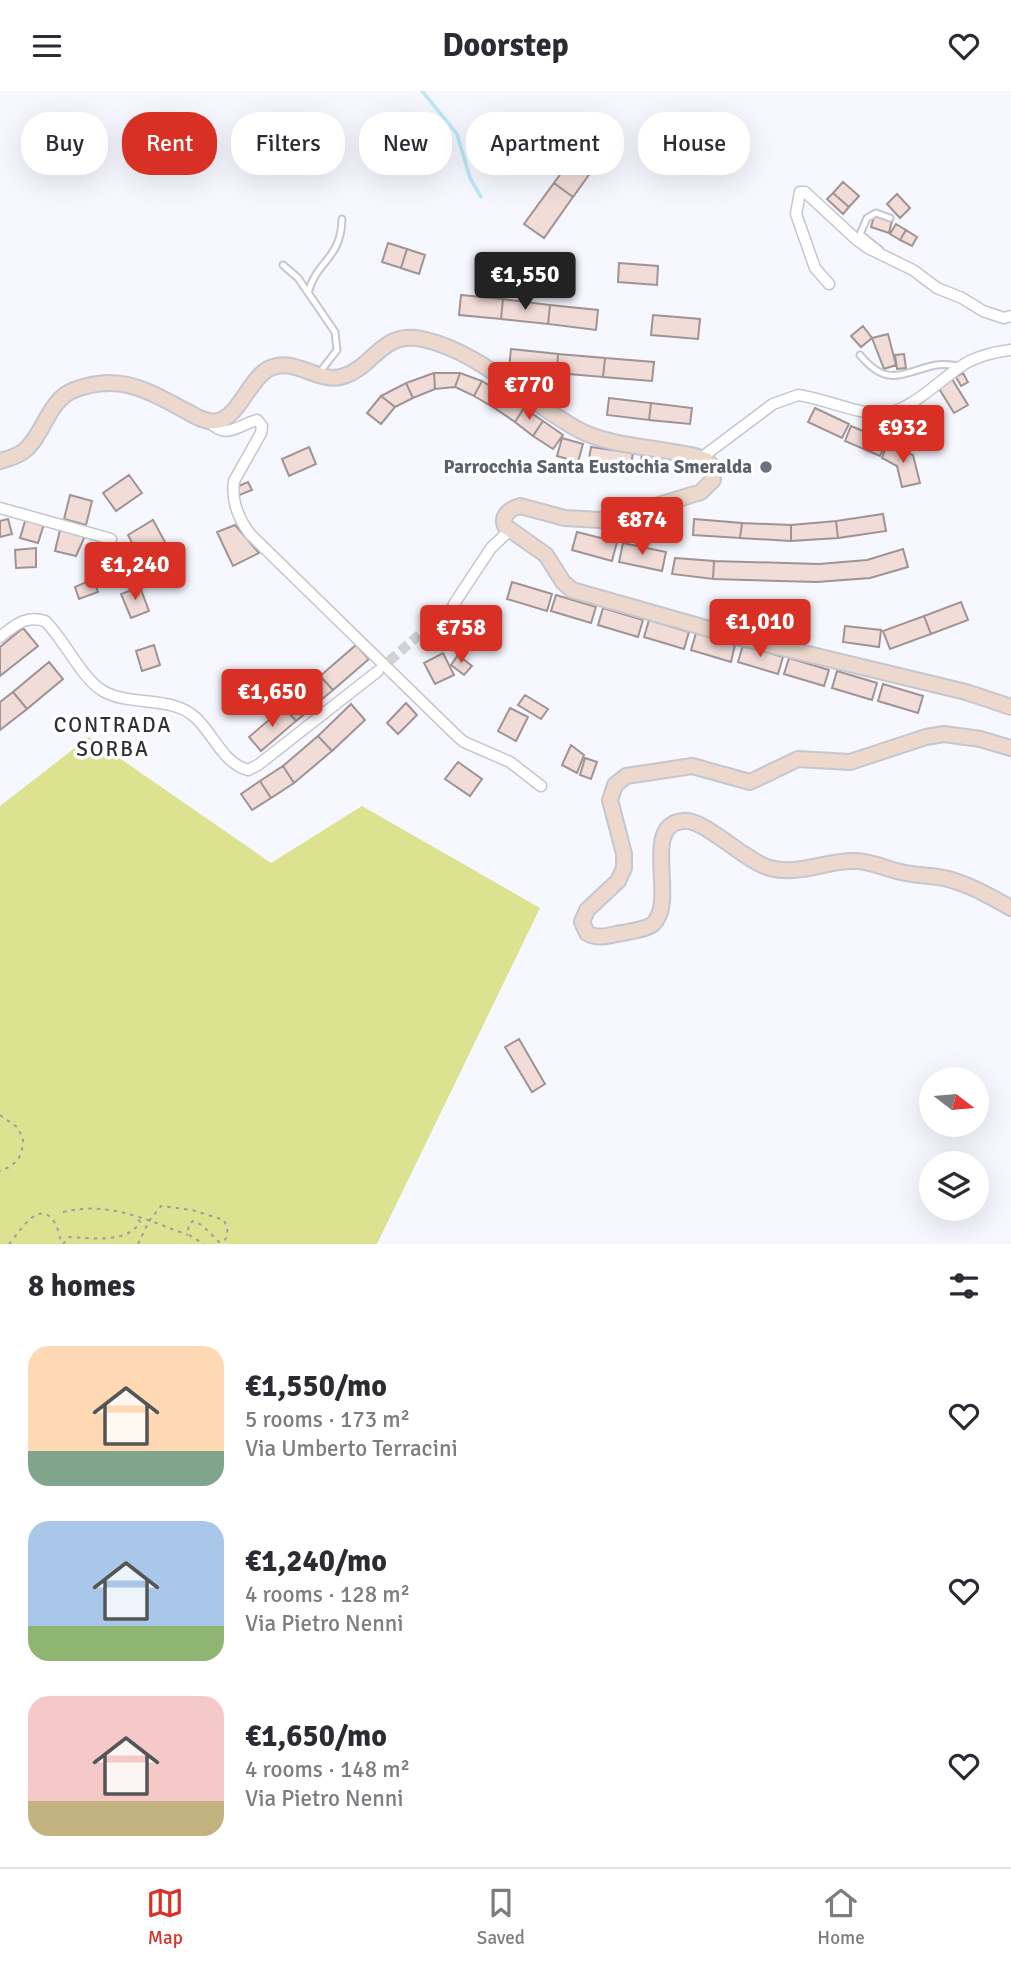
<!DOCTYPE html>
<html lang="en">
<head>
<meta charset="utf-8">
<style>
	body { margin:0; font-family:Signika,sans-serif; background:#f2f2f3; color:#2b2b33; height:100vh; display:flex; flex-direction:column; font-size:26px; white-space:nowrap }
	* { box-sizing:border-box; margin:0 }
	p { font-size:23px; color:#7c7c81 }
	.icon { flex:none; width:38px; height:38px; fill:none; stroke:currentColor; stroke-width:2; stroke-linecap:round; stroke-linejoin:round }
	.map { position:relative; height:1153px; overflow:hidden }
	.details { display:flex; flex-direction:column; background:#fff; flex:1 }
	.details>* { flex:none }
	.banner { position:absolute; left:21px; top:21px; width:970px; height:63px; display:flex; gap:14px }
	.needle { width:46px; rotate:106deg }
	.controls { position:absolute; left:919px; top:976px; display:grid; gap:14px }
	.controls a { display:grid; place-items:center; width:70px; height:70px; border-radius:50%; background:#fff; box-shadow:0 7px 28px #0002; font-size:35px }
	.price { position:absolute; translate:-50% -60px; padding:0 16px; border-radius:7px; background:#d93025; color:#fff; font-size:23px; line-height:46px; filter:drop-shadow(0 2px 4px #0008) }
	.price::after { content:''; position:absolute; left:50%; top:42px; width:21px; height:16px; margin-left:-10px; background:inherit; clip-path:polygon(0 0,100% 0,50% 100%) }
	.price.on { background:#222; color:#fff }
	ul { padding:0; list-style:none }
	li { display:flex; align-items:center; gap:21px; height:175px; padding:0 28px }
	li span { display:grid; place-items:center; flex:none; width:196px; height:140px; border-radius:21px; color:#555 }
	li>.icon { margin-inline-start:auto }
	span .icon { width:84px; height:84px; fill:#fffc; stroke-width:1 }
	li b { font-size:30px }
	h2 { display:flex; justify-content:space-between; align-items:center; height:84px; padding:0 28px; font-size:30px }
	.pill { padding:0 24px; border-radius:28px; background:#fff; box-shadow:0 7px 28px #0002; font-size:24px; line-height:63px }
	.pill.on { background:#d93025; color:#fff }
	header { display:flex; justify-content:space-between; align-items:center; height:91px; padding:0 28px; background:#fff; font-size:32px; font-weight:700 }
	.tab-bar { display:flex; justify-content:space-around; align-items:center; height:98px; border-top:2px solid #e1e1e2; background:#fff; font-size:19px; color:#7c7c81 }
	.tab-bar a { display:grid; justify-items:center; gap:4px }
	.tab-bar .on { color:#d93025 }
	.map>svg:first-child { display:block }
	.green { fill:#dce28f }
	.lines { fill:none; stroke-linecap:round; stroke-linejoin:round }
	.stream { stroke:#bde8f8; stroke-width:3.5 }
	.building { fill:#f1dcd8; stroke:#9f9493; stroke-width:2 }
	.street-tunnel { stroke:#d1d1d8; stroke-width:10; stroke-dasharray:10 5; stroke-linecap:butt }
	.lane-casing { stroke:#c6c6cf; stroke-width:9 }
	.street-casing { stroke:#c6c6cf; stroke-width:13 }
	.secondary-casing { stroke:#c6c6cf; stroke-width:18 }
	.path { stroke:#9e9ea5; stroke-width:2; stroke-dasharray:3.5 5; stroke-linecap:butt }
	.lane { stroke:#fff; stroke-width:5 }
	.street { stroke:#fff; stroke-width:10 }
	.secondary { stroke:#edd8cd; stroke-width:14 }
	.worship-dot { fill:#6b7280; stroke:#fff; stroke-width:2.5 }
	.labels { text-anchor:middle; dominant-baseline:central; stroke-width:7; stroke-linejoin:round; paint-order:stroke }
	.worship-label { font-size:19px; font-weight:bold; fill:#5b616d; stroke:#fff; text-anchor:end }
	.neighbourhood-label { font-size:21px; letter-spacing:2px; fill:#302f37; stroke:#fff }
</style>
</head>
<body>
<header><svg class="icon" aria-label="menu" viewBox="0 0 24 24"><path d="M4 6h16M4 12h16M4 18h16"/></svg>Doorstep<svg class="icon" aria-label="heart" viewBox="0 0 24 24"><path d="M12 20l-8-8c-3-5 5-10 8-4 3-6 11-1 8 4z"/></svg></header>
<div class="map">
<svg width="1011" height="1153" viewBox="0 0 1011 1153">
	<rect width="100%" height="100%" fill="#f7f7ff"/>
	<!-- green -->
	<path class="green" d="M89,646L271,772L362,715L540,817L377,1153H0V715Z"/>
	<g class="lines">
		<!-- stream -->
		<path class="stream" d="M422,0L457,43L470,87L481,106"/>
	</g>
	<!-- building -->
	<path class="building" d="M582,53L601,67L573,106L554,92Z
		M843,91L859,105L849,116L833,102Z
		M554,92L573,106L544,147L524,133Z
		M833,102L849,116L843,123L827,108Z
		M897,103L910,117L900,127L887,113Z
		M874,125L892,130L889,142L871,136Z
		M896,133L906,139L900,149L890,143Z
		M906,139L917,146L912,155L900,149Z
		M388,152L407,158L401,177L382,171Z
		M407,158L425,164L419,183L401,177Z
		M494,162L542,166L540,185L493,181Z
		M619,172L658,175L657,194L618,191Z
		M461,204L503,208L501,228L459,224Z
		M503,208L550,214L548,233L501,228Z
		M550,214L598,219L596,239L548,233Z
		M653,224L700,228L698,248L651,244Z
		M863,235L872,247L861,256L851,245Z
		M888,243L896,274L884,278L872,247Z
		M511,258L558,263L557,282L509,277Z
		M558,263L605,267L603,286L557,282Z
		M904,263L906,277L897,278L895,264Z
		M605,267L654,271L652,290L603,286Z
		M434,282H460L455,296L435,298Z
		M434,282L435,298L413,307L406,292Z
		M460,282L482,290L474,305L455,296Z
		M963,282L968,291L961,295L956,286Z
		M952,288L968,314L954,322L938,296Z
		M482,290L505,304L496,318L474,305Z
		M406,292L413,307L395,316L381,305Z
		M505,304L524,317L515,331L496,318Z
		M381,305L395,316L381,333L367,322Z
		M609,307L651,312L649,329L607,324Z
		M651,312L692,317L690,333L649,329Z
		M524,317L543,330L533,345L515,331Z
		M815,317L849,333L842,347L808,331Z
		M543,330L563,344L553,358L533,345Z
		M851,335L887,350L880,365L845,350Z
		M562,347L583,353L578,371L557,365Z
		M887,353L913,364L920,392L902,396L897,375L882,367Z
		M309,356L316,373L289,385L282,368Z
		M591,356L633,362L630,379L588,374Z
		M642,362L683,367L681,384L640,379Z
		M129,384L142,402L116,420L103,402Z
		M248,391L252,399L237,405L234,397Z
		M70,404L92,410L86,434L64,428Z
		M883,423L886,440L838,447L836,430Z
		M26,427L44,433L38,452L20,447Z
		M8,428L12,443L0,446V430Z
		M694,428L742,432L740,447L693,444Z
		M153,429L165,451L139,465L128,444Z
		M836,430L838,447L791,450V434Z
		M742,432L791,434V450L740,447Z
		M235,434L259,462L233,475L217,441Z
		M60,439L85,445L76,465L55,460Z
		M577,441L617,451L612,470L572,459Z
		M623,452L666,461L662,480L619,471Z
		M36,457V476L16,477L15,459Z
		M903,458L908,476L870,487L817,491L713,488L714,470L819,473L867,469Z
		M675,467L714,470L713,488L672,483Z
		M93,488L98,501L79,508L75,496Z
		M512,491L552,503L547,520L507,508Z
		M140,496L149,520L131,527L121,503Z
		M556,504L596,516L591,532L551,520Z
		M961,511L968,529L931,543L924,525Z
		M603,517L643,529L638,546L598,534Z
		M924,525L931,543L890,558L883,540Z
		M649,529L689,541L684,558L644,546Z
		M845,535L881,539L879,556L843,551Z
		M23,537L38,555L0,585V556Z
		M696,542L735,554L731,571L691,559Z
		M154,554L160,574L142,580L136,560Z
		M356,554L369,568L333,599L320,585Z
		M743,554L783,566L778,583L738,571Z
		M443,562L454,584L435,593L424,572Z
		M458,564L472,575L464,584L451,574Z
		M789,567L829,579L824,595L784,583Z
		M49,571L63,588L27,618L13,601Z
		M837,580L877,592L872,609L832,597Z
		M320,585L333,599L296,630L284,616Z
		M883,593L923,605L918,622L878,610Z
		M13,601L27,618L0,639V611Z
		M525,604L548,618L541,628L518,614Z
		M406,612L417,624L398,643L387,632Z
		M351,613L365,629L332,660L318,645Z
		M284,616L296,630L261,660L249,646Z
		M510,617L528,626L516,650L498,640Z
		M318,645L332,660L294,692L283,675Z
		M571,654L584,664L577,682L562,674Z
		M585,667L597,671L591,688L580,684Z
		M458,671L482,688L470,705L445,688Z
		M283,675L294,692L271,707L260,690Z
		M260,690L271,707L252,719L241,703Z
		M519,948L545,993L532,1001L505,956Z"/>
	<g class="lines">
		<!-- street-tunnel -->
		<path class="street-tunnel" d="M378,580L454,513"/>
		<!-- lane casing -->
		<g class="lane-casing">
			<path id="lane" d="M880,159L860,143L867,127L876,122L890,127
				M283,174L298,187L335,241L337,259L320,281
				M308,202C317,168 341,169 342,128
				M860,264C888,298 902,281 936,274C942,273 951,274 958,275"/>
		</g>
		<!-- street casing -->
		<g class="street-casing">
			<path id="street" d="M829,193L815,177L796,123L800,101H805L858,150L868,157L913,179L937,197L962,207L983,220L1004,227L1011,225
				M209,330C226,350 238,334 257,329L262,335L261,342L234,390C231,410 238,427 250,443L458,646L464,651L510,671L541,695
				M701,367L773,313L798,304C827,308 859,325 888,322C912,318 940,289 960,276C974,266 994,261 1011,259
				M0,417L111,448
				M454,513L491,457L510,439
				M0,546C15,534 25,524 45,530C64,548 82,588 103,600C131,616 172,604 196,627C214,644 223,672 248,679L258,674L378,580"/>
		</g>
		<!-- secondary casing -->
		<g class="secondary-casing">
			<path id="secondary" d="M0,370C8,368 17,365 24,360C44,344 48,309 74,299C120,281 148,300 188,321C196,326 207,332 217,330C239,326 248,290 268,278C295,264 318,294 344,285C375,275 381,240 422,248C483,261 528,313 581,340C610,355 661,357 695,365L706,369L712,375L713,389L701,401L622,425L600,429L565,427L520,415C510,418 501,424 505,435L546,464L563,491L572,499L741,547L966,601L1011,616
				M1011,657L980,648L944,643L926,646L850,671L798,668L750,691L692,675L626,685L615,694L610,709L624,763V777L618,790L587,819L582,831L587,842C598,849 610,844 622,842C632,840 645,839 653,833C678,810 640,734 683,730C704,727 744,770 770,777C800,785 826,769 855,770C871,770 886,778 901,781C917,785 933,784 948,788C971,794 991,806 1011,817"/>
		</g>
		<!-- path -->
		<path class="path" d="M0,1024L17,1036L23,1047C23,1065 17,1074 0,1080
			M63,1121C108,1110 145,1128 188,1144
			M9,1153C16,1145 26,1129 36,1124C53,1116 60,1142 61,1153
			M63,1153L69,1146C90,1147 128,1153 140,1131L137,1126
			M138,1153L149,1130L161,1115L192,1119L224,1129C227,1137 230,1143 224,1150L219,1151L202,1134L193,1130L188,1135L189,1144L204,1153"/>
		<!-- lane -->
		<use href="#lane" class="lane"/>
		<!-- street -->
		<use href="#street" class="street"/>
		<!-- secondary -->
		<use href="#secondary" class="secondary"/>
	</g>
	<!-- markers -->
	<circle class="worship-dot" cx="766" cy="376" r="7"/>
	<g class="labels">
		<!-- worship labels -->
		<g class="worship-label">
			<text x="752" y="376">Parrocchia Santa Eustochia Smeralda</text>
		</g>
		<!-- neighbourhood labels -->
		<g class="neighbourhood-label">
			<text x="113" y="634">CONTRADA<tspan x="113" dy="24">SORBA</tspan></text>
		</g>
	</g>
</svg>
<div class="controls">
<a><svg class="needle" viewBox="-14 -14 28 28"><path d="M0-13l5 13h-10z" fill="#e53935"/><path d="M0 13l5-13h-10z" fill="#7c7c81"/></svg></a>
<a><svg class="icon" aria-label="layers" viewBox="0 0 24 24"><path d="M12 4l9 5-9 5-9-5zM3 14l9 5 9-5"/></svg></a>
</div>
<b class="price on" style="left:525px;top:221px">€1,550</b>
<b class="price" style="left:529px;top:331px">€770</b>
<b class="price" style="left:903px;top:374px">€932</b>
<b class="price" style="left:642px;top:466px">€874</b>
<b class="price" style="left:135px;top:511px">€1,240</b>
<b class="price" style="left:760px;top:568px">€1,010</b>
<b class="price" style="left:461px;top:574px">€758</b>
<b class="price" style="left:272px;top:638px">€1,650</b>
<div class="banner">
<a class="pill">Buy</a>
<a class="pill on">Rent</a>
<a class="pill">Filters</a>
<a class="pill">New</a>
<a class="pill">Apartment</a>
<a class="pill">House</a>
</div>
</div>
<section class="details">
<h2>8 homes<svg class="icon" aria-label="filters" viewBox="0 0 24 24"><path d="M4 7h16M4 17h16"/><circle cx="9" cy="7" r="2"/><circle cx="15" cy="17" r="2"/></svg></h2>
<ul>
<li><span style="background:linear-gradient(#ffd9b3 75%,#7fa58c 0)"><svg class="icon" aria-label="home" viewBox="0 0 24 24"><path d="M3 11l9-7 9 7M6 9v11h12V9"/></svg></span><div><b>€1,550/mo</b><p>5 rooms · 173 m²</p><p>Via Umberto Terracini</p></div><svg class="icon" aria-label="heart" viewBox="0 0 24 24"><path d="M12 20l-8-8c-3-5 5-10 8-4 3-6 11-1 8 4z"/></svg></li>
<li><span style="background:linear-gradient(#a9c7e8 75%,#8fb573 0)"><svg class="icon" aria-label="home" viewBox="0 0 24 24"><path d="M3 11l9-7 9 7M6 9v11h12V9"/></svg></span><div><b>€1,240/mo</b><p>4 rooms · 128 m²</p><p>Via Pietro Nenni</p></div><svg class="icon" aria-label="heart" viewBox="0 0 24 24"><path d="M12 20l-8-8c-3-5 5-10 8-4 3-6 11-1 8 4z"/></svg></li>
<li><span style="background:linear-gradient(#f6c9c9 75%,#c2b280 0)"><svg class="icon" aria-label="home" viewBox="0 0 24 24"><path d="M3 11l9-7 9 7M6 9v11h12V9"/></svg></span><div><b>€1,650/mo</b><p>4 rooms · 148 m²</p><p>Via Pietro Nenni</p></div><svg class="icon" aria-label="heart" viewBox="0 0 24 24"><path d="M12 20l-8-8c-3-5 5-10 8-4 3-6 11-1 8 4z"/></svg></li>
</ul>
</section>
<nav class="tab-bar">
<a class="on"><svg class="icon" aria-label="map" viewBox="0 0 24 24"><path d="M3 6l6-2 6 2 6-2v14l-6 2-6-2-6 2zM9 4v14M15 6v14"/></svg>Map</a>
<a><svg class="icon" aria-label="saved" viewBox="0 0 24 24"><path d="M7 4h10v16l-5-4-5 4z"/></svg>Saved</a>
<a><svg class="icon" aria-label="home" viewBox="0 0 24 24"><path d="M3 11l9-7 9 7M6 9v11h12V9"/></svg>Home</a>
</nav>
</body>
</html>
